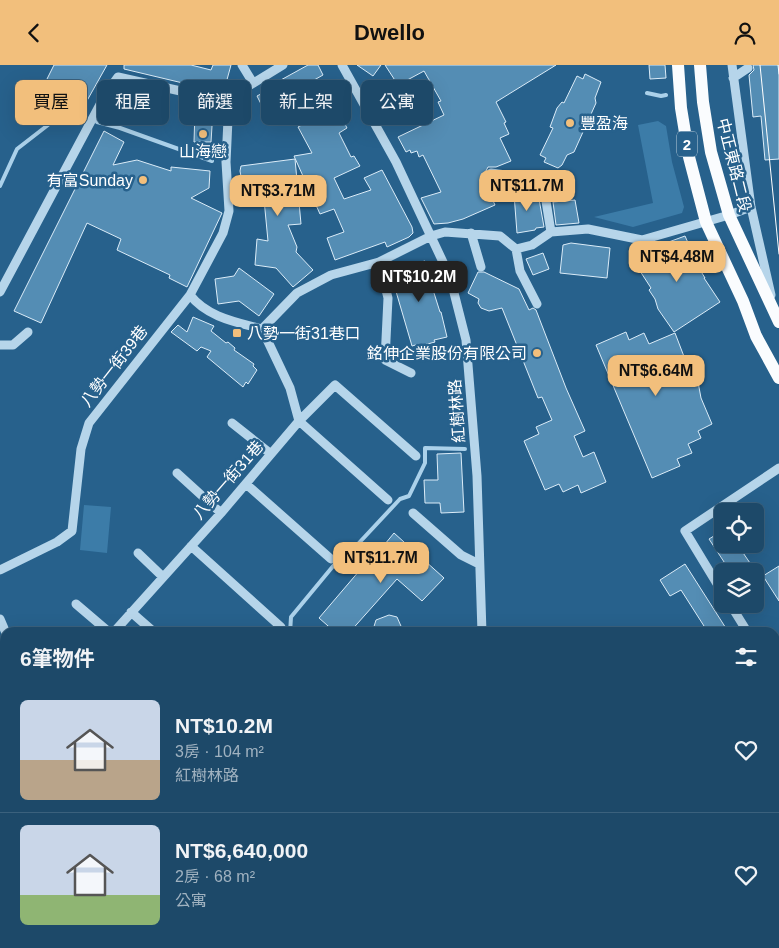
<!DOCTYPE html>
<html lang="zh-TW">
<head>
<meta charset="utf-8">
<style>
	body { margin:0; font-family:Arial,"Noto Sans TC",sans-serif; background:#25506f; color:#f1f3f6; height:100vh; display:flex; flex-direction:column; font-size:19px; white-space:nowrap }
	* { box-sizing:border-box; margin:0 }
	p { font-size:16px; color:#a0b2c0 }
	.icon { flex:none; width:28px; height:28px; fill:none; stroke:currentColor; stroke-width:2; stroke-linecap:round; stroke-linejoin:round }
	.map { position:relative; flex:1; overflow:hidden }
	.details { position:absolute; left:0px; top:562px; width:780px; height:321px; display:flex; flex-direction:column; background:#1d4969; border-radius:15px 15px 0 0; box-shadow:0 5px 20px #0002,0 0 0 1px #3b617d }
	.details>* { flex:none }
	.banner { position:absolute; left:15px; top:15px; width:500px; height:45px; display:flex; gap:10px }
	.fabs { position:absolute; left:714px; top:438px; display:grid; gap:10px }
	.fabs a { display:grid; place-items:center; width:50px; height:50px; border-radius:8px; background:#1d4969; box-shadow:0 5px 20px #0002,0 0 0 1px #3b617d; font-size:25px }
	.price { position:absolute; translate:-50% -42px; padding:0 11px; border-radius:10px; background:#f2bf7c; color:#111; font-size:16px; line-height:32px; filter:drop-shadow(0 1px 2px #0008) }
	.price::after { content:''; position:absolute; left:50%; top:30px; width:15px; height:11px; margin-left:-8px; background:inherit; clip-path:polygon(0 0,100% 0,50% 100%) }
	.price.selected { background:#222; color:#fff }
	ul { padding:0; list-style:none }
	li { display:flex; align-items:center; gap:15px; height:125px; padding:0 20px }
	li+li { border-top:1px solid #3b617d }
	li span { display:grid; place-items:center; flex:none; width:140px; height:100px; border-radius:8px; color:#555 }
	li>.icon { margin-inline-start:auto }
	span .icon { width:60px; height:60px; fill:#fffc; stroke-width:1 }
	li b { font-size:21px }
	h2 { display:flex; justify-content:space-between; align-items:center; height:60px; padding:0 20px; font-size:21px }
	.tag { padding:0 18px; border-radius:8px; background:#1d4969; box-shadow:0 5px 20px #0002,0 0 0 1px #3b617d; font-size:18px; line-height:45px }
	.tag.selected { background:#f2bf7c; color:#111 }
	header { display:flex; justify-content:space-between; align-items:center; height:65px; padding:0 20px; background:#f2bf7c; color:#111; font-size:22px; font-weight:600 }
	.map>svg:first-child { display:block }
	.green { fill:#3c7ca8 }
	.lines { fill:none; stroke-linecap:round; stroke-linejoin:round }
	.stream { stroke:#abd1ea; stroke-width:4 }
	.building { fill:#548db4; stroke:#dbecf8 }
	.minor { stroke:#b6d5ea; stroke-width:9 }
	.major { stroke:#fafcfe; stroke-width:12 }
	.tram { stroke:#fff; stroke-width:1 }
	.poi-dot { fill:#f2bf7c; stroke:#27618c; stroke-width:2 }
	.labels { text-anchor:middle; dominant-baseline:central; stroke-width:5; stroke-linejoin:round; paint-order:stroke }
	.shield { fill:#27618c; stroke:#bed0dc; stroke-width:1 }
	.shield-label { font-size:15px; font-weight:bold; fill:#fff }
	.poi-label { font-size:16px; fill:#fff; stroke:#27618c; text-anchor:start }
	.street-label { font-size:16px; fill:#fff; stroke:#27618c }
</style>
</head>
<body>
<header><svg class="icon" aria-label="back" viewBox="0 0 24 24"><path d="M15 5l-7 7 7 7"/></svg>Dwello<svg class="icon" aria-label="person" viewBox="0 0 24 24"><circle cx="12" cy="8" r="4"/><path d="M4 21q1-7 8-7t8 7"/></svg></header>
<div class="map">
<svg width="779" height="883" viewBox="0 0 779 883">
	<rect width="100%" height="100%" fill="#27618c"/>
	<!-- green -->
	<path class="green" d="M320,19L325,24L335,26L341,36L326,37L310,44L303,33Z
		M658,56L666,61L672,97L684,142L682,148L633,162L594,152L653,138L638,60Z
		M84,440L111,442L107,488L80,485Z
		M0,691H5V879H350L353,883H0Z"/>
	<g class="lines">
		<!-- stream -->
		<path class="stream" d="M647,28L661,31L666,30
			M97,57L120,63L212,96
			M0,121L17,84L57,53L78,55
			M290,568L291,552L334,500L344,494L400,434L409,431L425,398V383L465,384"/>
	</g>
	<!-- building -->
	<path class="building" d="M54,0H107L84,41L65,31L62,35L42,24Z
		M124,0H191L211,5L213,0H231L225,22L210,18L208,24L124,4Z
		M308,0H318L323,10L284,32L290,44L285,47V49L270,57L257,31L280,19L279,16Z
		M357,0H381L373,11Z
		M385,0H556L496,37L506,57L504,58L509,69L500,73L511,96L496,102H488L485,108L481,109L495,140L463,154L448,158L434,159L421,133L441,127L423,90L419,92L417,86L411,88L410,85L406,87L398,72L444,50L438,37L441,36L424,6L398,20Z
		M649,0H665L666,13L650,14Z
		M753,0H779V94L765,95L761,51L753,52L749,10L754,5Z
		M585,9L601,17L595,33L596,38L574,87L567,90L562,100L558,103L544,97L546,93L540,90L553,63L550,62L557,43L562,37L564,38L577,11L583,14Z
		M336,42L347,63L339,68L351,92L354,91L360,101L334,113L344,134L371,125L364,113L382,105L412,162L413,168L409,172L387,182L385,177L335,195L327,173L344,167L334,144L320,149L294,91L312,88L298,62Z
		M195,45H213L211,77H194Z
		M104,66L124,77L113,100L137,95L171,106V102L210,106L209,123L191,133L222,148L187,222L169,213L170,210L117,185L121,174L87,158L41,258L14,246Z
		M295,94L301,159L288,160L297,182L296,187L313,205L293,222L276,203L255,200L257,174L268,176L263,124L244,128L240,106L241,101Z
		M520,122L539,134L544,162L536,163L535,165L517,168L514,129Z
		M575,135L579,158L556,160L553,137Z
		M685,171L693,189L691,190L705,213H704L720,237L674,267L658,244L655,234L649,225L651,223L640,206L644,201L640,195L655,182Z
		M571,178L610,183L607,213L560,208L563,180Z
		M543,188L549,204L533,210L526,194Z
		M425,196L434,218L432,219L434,228L440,247H441L447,272L434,275L435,277L420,281L419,279L412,281L390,206L398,204V202L412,197L413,199Z
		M239,203L274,229L259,251L239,236L218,239L215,214L234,211Z
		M478,207H484L519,224L529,245L533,243L536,245L566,323L585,366L574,371L583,392L594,387L606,417L581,428L578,420L563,427L559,419L545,425L524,376L539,369L536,362L552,355L542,332L538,333L502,243L489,246L481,243L478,238L479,234L468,228Z
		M193,252L214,261L211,266L226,278L228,277L235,283L234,285L254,299L253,301L257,305L248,319L246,317L243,322L207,292L211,286L201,282L197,286L171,267L178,260L187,267Z
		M626,267L629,275L644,268L649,279L675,268L688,302L698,317L701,333L712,359L698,366L701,373L688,379L692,388L677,394L680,401L652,413L596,280Z
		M461,388L464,447L441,448L440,438H425L424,415H438L437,389Z
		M722,466V479H737L750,498L738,506H730L709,474Z
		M394,468L444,513L422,536L397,514L349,568H336L319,553L360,505L362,507Z
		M685,499L729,568H694L704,561L681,525L670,531L660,515Z
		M779,501V536L763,511Z
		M389,550L397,552L404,568H372L376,555Z"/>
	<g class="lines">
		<!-- minor -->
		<path class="minor" d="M242,0L253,18
			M283,0L229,33L226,97L229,146L223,168L190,230C207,252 236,257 262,264L297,228L331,210L379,197L431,171L445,167L500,171L516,184L532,180L551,167L588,164L642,175L729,150L751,142
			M342,0L396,97L450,212L466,275L477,411L482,568
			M732,0L751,142L771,230
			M733,13L748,3
			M491,108L514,111L545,130L551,167
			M471,168L481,202
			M516,184L520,206L537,239
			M379,197L388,233L385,295L411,308
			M0,227L105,30L118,12L185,27L229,33
			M0,280H13L28,267
			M232,358L271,389
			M177,408L221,448
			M246,419L331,494
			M388,435L299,356L335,320L416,391
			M413,448L461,490L479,499
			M191,481L281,562
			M138,488L163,512
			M0,505L57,477L72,466L81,384L89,358L190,230
			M722,527L685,466L779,403
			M76,539L110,568
			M730,539L748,568
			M131,547L155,568
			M0,554L6,568
			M113,568L221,448L299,356L290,323L262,264
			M775,739L779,736
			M674,879L675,883"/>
		<!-- major -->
		<path class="major" d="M678,0L681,43L689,92L706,157L743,236L756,271L779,313
			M700,0L703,37L711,87L729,150L779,257"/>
		<!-- tram -->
		<path class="tram" d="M760,0L779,189
			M778,0L779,9"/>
	</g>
	<!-- markers -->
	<g class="poi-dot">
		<circle cx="570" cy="58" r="5"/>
		<circle cx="203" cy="69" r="5"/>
		<circle cx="143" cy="115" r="5"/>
		<rect x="232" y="263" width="10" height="10" rx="2.5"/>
		<circle cx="537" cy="288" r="5"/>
	</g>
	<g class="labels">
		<!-- shield labels -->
		<rect class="shield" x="677" y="66.5" width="20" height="25" rx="4"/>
		<g class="shield-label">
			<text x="687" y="79">2</text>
		</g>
		<!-- poi labels -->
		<g class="poi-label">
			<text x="580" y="58">豐盈海</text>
			<text x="203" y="86" text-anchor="middle">山海戀</text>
			<text x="133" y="115" text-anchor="end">有富Sunday</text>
			<text x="247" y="268">八勢一街31巷口</text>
			<text x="527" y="288" text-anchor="end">銘伸企業股份有限公司</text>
		</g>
		<!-- street labels -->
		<g class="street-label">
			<text transform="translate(734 100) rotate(76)">中正東路二段</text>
			<text transform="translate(114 301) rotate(-52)">八勢一街39巷</text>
			<text transform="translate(457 346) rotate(-94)">紅樹林路</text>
			<text transform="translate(228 415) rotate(-49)">八勢一街31巷</text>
		</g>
	</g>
</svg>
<div class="fabs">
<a><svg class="icon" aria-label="locate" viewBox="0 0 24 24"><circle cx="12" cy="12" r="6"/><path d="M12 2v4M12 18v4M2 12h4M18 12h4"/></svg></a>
<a><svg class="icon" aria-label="layers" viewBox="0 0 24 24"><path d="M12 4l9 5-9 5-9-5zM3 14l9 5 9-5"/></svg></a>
</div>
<b class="price" style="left:527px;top:147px">NT$11.7M</b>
<b class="price" style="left:278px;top:152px">NT$3.71M</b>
<b class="price" style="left:677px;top:218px">NT$4.48M</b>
<b class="price selected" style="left:419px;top:238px">NT$10.2M</b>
<b class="price" style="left:656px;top:332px">NT$6.64M</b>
<b class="price" style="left:381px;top:519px">NT$11.7M</b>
<div class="banner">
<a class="tag selected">買屋</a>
<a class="tag">租屋</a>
<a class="tag">篩選</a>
<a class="tag">新上架</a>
<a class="tag">公寓</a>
</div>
<section class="details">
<h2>6筆物件<svg class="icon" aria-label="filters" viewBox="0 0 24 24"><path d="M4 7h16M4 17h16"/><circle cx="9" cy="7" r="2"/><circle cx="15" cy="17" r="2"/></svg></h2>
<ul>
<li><span style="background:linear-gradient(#c9d6e8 60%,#b9a48a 0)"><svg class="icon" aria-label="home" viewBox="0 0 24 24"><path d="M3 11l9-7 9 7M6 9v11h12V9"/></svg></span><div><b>NT$10.2M</b><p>3房 · 104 m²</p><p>紅樹林路</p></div><svg class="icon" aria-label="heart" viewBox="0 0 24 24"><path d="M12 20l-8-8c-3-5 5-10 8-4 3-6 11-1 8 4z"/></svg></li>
<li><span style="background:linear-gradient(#c9d6e8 70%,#8fb573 0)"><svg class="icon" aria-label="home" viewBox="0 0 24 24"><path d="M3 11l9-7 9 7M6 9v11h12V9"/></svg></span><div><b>NT$6,640,000</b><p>2房 · 68 m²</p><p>公寓</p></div><svg class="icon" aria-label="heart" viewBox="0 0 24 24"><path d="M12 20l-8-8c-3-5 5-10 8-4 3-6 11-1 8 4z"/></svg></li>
</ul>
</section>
</div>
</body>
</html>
